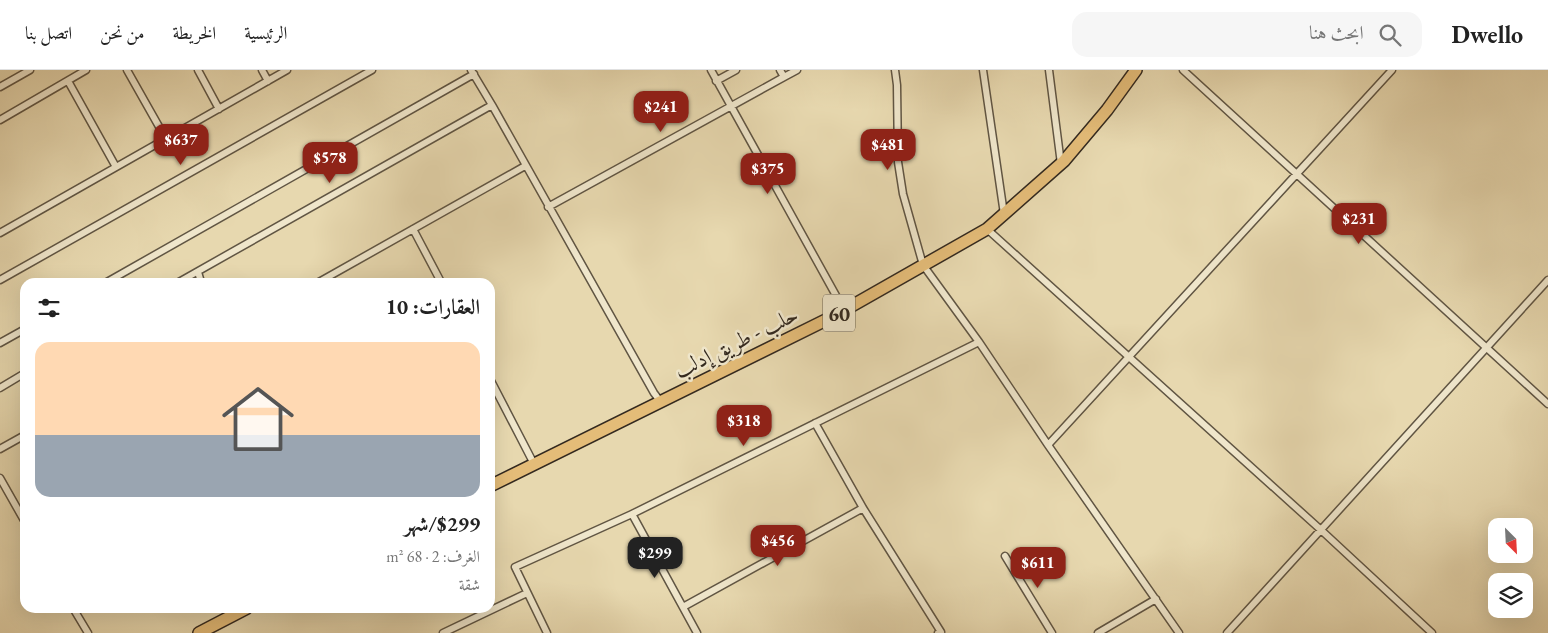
<!DOCTYPE html>
<html lang="ar">
<head>
<meta charset="utf-8">
<style>
	body { margin:0; font-family:"EB Garamond",Amiri,serif; background:#f6f6f6; color:#222; direction:rtl; height:100vh; display:flex; flex-direction:column; font-size:19px; white-space:nowrap }
	* { box-sizing:border-box; margin:0 }
	p { font-size:16px; color:#767676 }
	.icon { flex:none; width:28px; height:28px; fill:none; stroke:currentColor; stroke-width:2; stroke-linecap:round; stroke-linejoin:round }
	.map { position:relative; flex:1; overflow:hidden; direction:ltr }
	.details { position:absolute; left:20px; top:208px; width:475px; height:335px; display:flex; flex-direction:column; background:#fff; border-radius:15px; box-shadow:0 5px 20px #0002; direction:rtl }
	.details>* { flex:none }
	.needle { width:32px; rotate:156deg }
	.buttons { position:absolute; left:1488px; top:448px; display:grid; gap:10px }
	.buttons a { display:grid; place-items:center; width:45px; height:45px; border-radius:10px; background:#fff; box-shadow:0 5px 20px #0002; font-size:25px }
	.price { position:absolute; translate:-50% -42px; padding:0 11px; border-radius:10px; background:#8f2418; color:#fff; font-size:16px; line-height:32px; filter:drop-shadow(0 1px 2px #0008) }
	.price::after { content:''; position:absolute; left:50%; top:30px; width:15px; height:11px; margin-left:-8px; background:inherit; clip-path:polygon(0 0,100% 0,50% 100%) }
	.price.active { background:#222; color:#fff }
	ul { padding:0; list-style:none }
	li { display:grid; align-content:center; gap:10px; height:265px; padding:0 15px }
	li+li { border-top:1px solid #e0e0e0 }
	li span { display:grid; place-items:center; height:155px; border-radius:15px; color:#555 }
	li>.icon { margin-inline-start:auto }
	span .icon { width:90px; height:90px; fill:#fffc; stroke-width:1 }
	li b { font-size:21px }
	h2 { display:flex; justify-content:space-between; align-items:center; height:60px; padding:0 15px; font-size:21px }
	header { display:flex; align-items:center; gap:30px; box-sizing:border-box; height:70px; padding:0 25px; background:#fff; border-bottom:1px solid #e0e0e0 }
	header strong { font-size:24px }
	nav { display:flex; gap:28px; margin-inline-start:auto; font-size:18px }
	.search { width:350px; height:45px; background:#f6f6f6; display:flex; align-items:center; gap:12px; box-sizing:border-box; padding:0 18px; border-radius:15px; color:#767676; font-size:19px }
	.map>svg:first-child { display:block }
	.lines { fill:none; stroke-linecap:round; stroke-linejoin:round }
	.street-casing { stroke:#605543; stroke-width:9 }
	.highway-casing { stroke:#33291f; stroke-width:14 }
	.street { stroke:#efe6cb; stroke-width:6 }
	.highway { stroke:#e4bc78; stroke-width:11 }
	.labels { text-anchor:middle; dominant-baseline:central; stroke-width:5; stroke-linejoin:round; paint-order:stroke }
	.shield { fill:#efe6cb; stroke:#6b6253; stroke-width:1 }
	.shield-label { font-size:21px; font-weight:bold; fill:#33291f }
	.street-label { font-size:22px; fill:#33291f; stroke:#efe6cb }
</style>
</head>
<body>
<header>
<strong>Dwello</strong>
<div class="search"><svg class="icon" aria-label="search" viewBox="0 0 24 24"><circle cx="10" cy="10" r="6"/><path d="M15 15l6 6"/></svg>ابحث هنا</div>
<nav><a>الرئيسية</a><a>الخريطة</a><a>من نحن</a><a>اتصل بنا</a></nav>
</header>
<div class="map">
<svg width="1548" height="563" viewBox="0 0 1548 563">
	<rect width="100%" height="100%" fill="#e7d8af"/>
	<filter id="stains"><feTurbulence type="fractalNoise" baseFrequency=".004" numOctaves="4"/><feColorMatrix values="0 0 0 0 .2 0 0 0 0 .09 0 0 0 0 .02 0 0 0 .5 -.17"/></filter>
	<radialGradient id="worn" r=".72"><stop offset=".6" stop-color="#630" stop-opacity="0"/><stop offset="1" stop-color="#630" stop-opacity=".3"/></radialGradient>
	<g class="lines">
		<!-- street casing -->
		<g class="street-casing">
			<path id="street" d="M127,0L166,69
				M198,0L219,39
				M262,0L268,11
				M471,0L492,35L654,323L660,331
				M711,0L844,240
				M780,0L784,7L797,0
				M895,0L897,15L898,92L903,124L923,195L979,272L1048,375L1179,563
				M983,0L1004,144
				M1049,0L1061,94
				M1183,0L1548,334
				M68,11L116,97
				M716,11L736,0
				M0,17L30,0
				M0,50L86,0
				M548,137L784,7
				M413,159L441,212
				M987,159L1321,460L1432,563
				M0,163L287,0
				M198,202L201,212
				M0,210L372,0
				M107,212L474,4
				M179,212L492,35
				M319,212L525,96
				M0,273L25,259
				M490,309L534,394
				M0,318L25,303
				M815,353L863,438L941,562L938,563
				M1048,375L1392,0
				M0,379L25,365
				M0,408L25,452
				M632,444L697,563
				M1005,486L1052,563
				M683,537L863,438
				M73,538L88,563
				M443,563L527,523
				M547,563L515,497L632,444L979,272
				M1098,563L1156,529
				M1227,563L1548,210"/>
		</g>
		<!-- highway casing -->
		<g class="highway-casing">
			<path id="highway" d="M490,416L834,246L987,159L1064,91L1107,40L1136,0
				M199,563L247,538"/>
		</g>
		<!-- street -->
		<use href="#street" class="street"/>
		<!-- highway -->
		<use href="#highway" class="highway"/>
	</g>
	<g class="labels">
		<!-- shield labels -->
		<rect class="shield" x="823" y="224.5" width="32" height="37" rx="4"/>
		<g class="shield-label">
			<text x="839" y="243">60</text>
		</g>
		<!-- street labels -->
		<g class="street-label">
			<text transform="translate(736 272) rotate(-26)">حلب - طريق إدلب</text>
		</g>
	</g>
	<rect width="100%" height="100%" filter="url(#stains)"/>
	<rect width="100%" height="100%" fill="url(#worn)"/>
</svg>
<div class="buttons">
<a><svg class="needle" viewBox="-14 -14 28 28"><path d="M0-13l5 13h-10z" fill="#e53935"/><path d="M0 13l5-13h-10z" fill="#767676"/></svg></a>
<a><svg class="icon" aria-label="layers" viewBox="0 0 24 24"><path d="M12 4l9 5-9 5-9-5zM3 14l9 5 9-5"/></svg></a>
</div>
<b class="price" style="left:661px;top:63px">$241</b>
<b class="price" style="left:181px;top:96px">$637</b>
<b class="price" style="left:888px;top:101px">$481</b>
<b class="price" style="left:330px;top:114px">$578</b>
<b class="price" style="left:768px;top:125px">$375</b>
<b class="price" style="left:1359px;top:175px">$231</b>
<b class="price" style="left:744px;top:377px">$318</b>
<b class="price" style="left:778px;top:497px">$456</b>
<b class="price active" style="left:655px;top:509px">$299</b>
<b class="price" style="left:1038px;top:519px">$611</b>
<section class="details">
<h2>العقارات: 10<svg class="icon" aria-label="filters" viewBox="0 0 24 24"><path d="M4 7h16M4 17h16"/><circle cx="9" cy="7" r="2"/><circle cx="15" cy="17" r="2"/></svg></h2>
<ul>
<li><span style="background:linear-gradient(#ffd9b3 60%,#9aa5b1 0)"><svg class="icon" aria-label="home" viewBox="0 0 24 24"><path d="M3 11l9-7 9 7M6 9v11h12V9"/></svg></span><div><b>$299/شهر</b><p>الغرف: 2 · 68 m²</p><p>شقة</p></div></li>
</ul>
</section>
</div>
</body>
</html>
